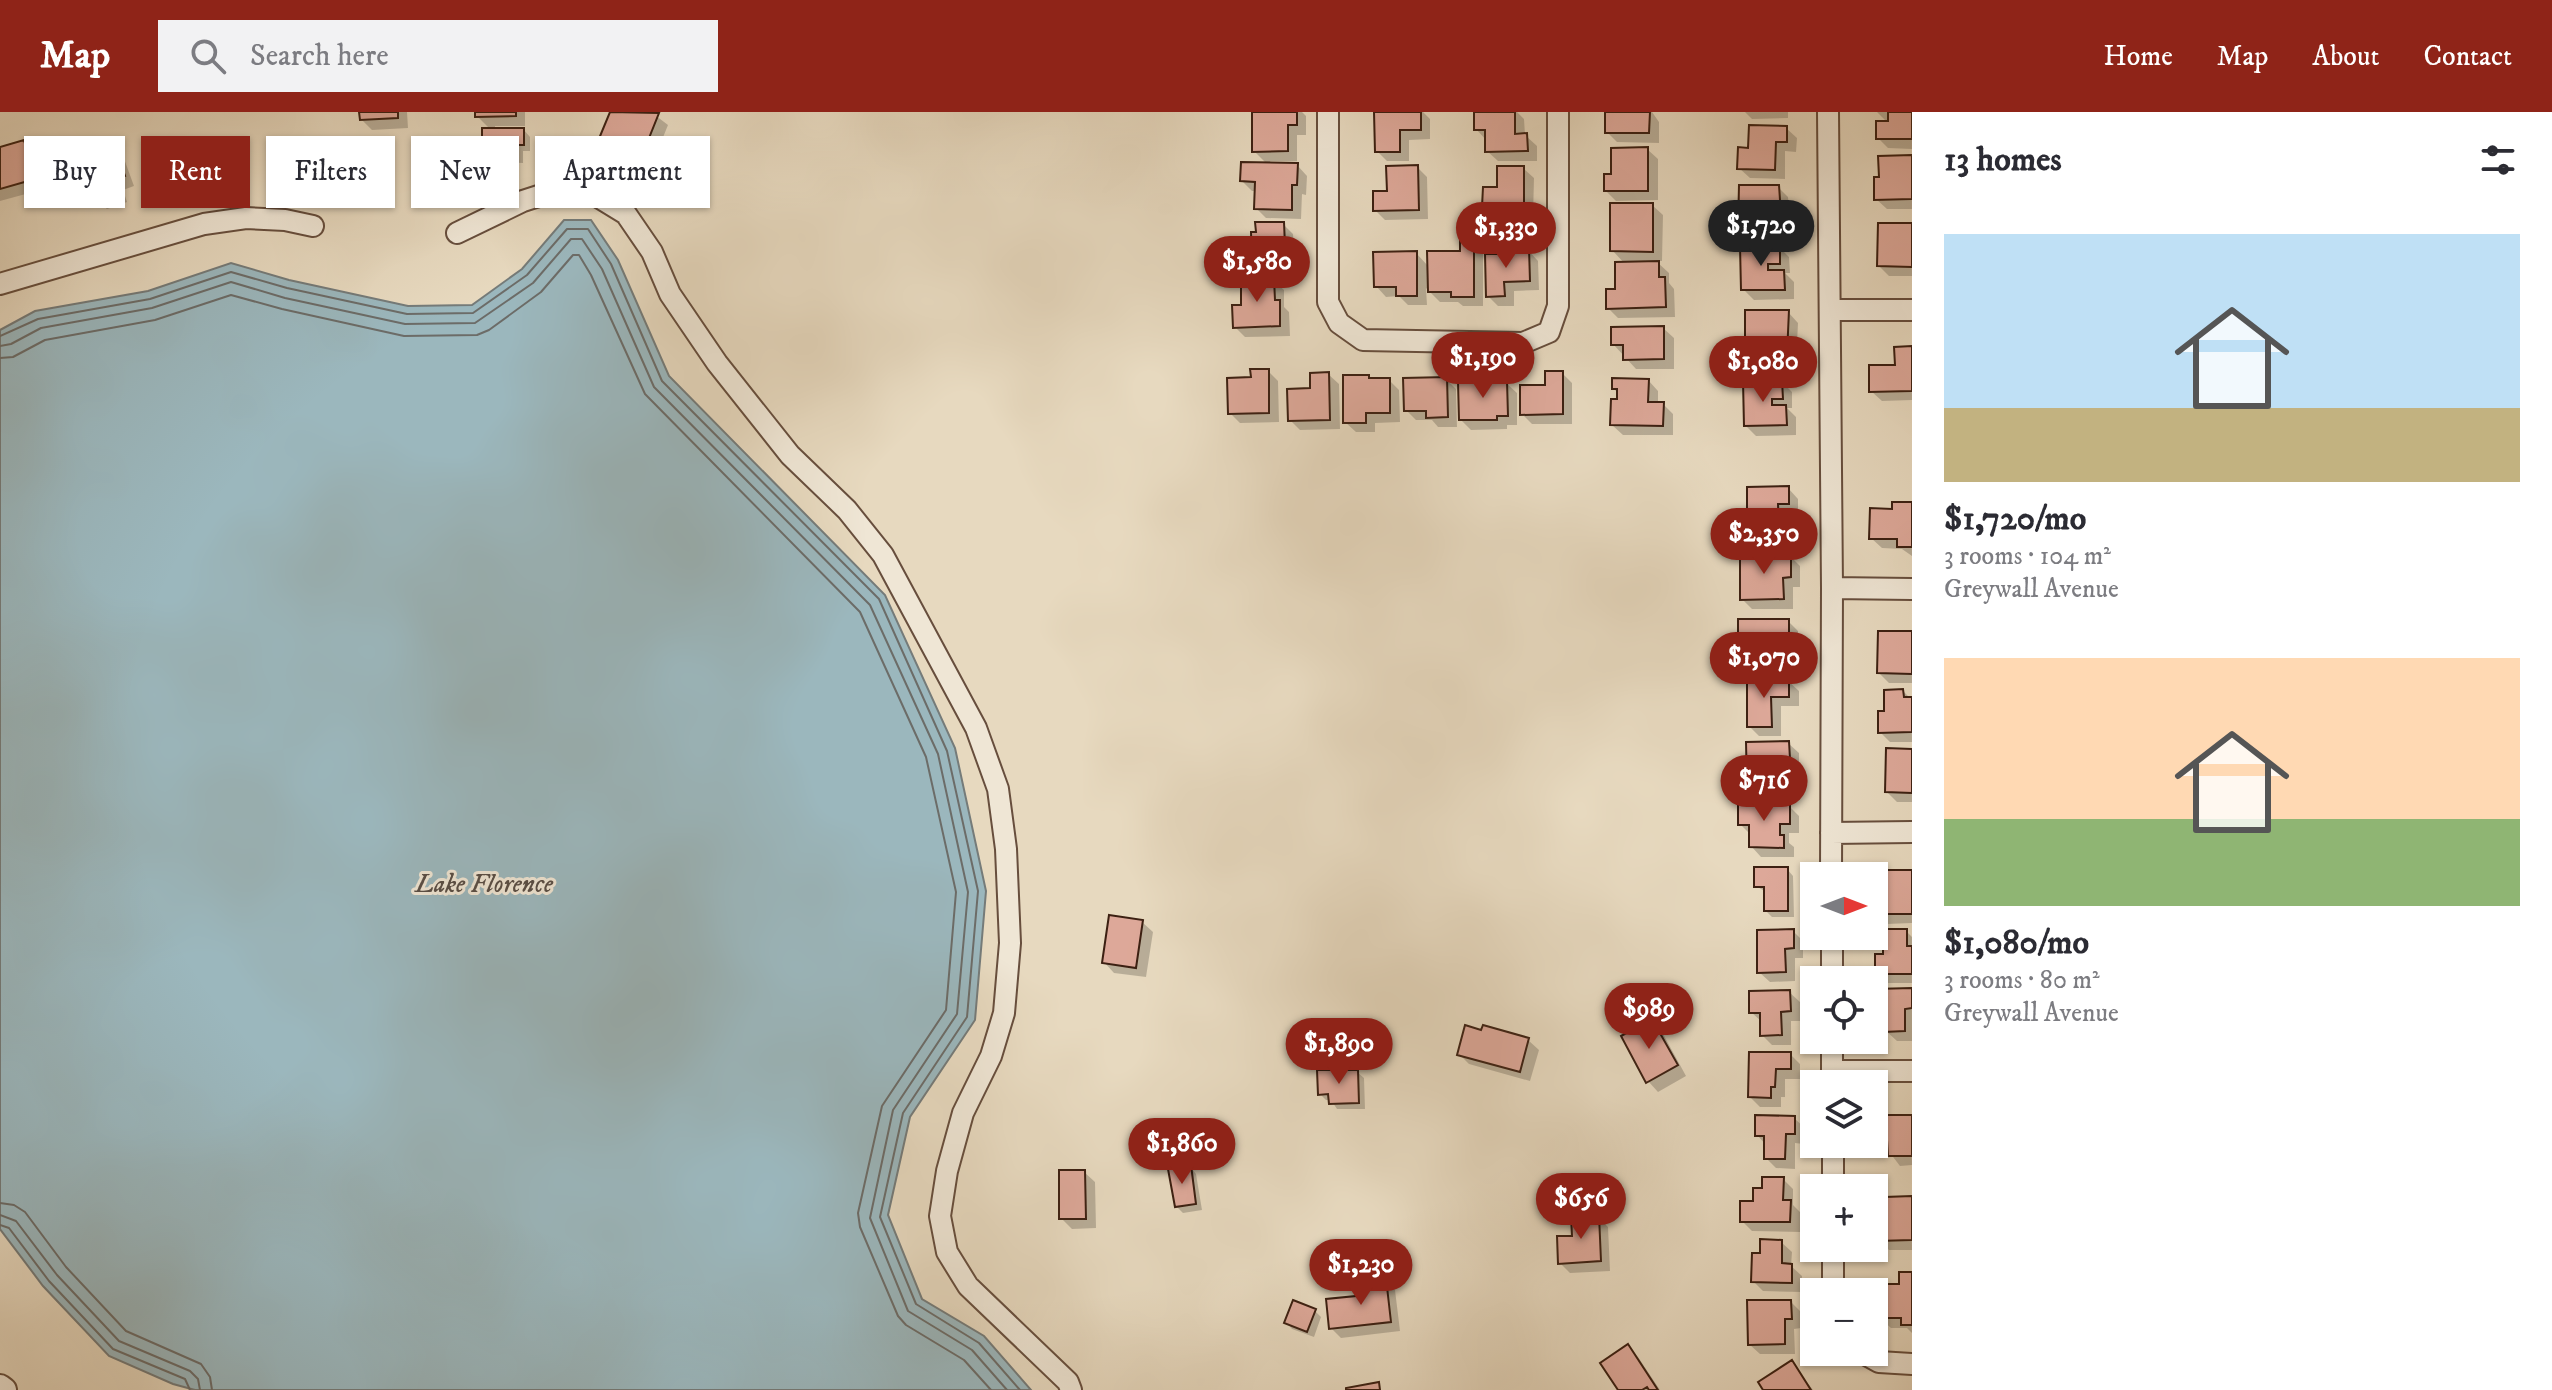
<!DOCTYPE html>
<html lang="en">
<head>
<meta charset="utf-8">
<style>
	body { margin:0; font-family:"IM FELL DW Pica",serif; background:#f2f2f3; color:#2b2b33; height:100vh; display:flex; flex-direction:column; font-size:30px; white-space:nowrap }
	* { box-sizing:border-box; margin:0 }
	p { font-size:26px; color:#7c7c81 }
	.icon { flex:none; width:44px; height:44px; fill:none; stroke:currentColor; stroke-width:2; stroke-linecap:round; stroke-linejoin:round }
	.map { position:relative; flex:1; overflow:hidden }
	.sheet { display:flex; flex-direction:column; background:#fff; width:640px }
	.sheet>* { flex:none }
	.hud { position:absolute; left:24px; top:24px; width:760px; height:72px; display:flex; gap:16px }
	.needle { width:52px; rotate:90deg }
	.controls { position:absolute; left:1800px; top:750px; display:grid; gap:16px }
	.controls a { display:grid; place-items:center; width:88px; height:88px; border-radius:0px; background:#fff; box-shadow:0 2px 6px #0004; font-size:40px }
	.price { position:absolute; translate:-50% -68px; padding:0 18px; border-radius:28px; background:#8f2418; color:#fff; font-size:26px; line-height:52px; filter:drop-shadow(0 2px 4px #0008) }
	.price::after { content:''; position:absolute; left:50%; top:48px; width:24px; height:18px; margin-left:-12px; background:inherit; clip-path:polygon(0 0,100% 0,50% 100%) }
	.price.active { background:#222; color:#fff }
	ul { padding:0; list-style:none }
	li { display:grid; align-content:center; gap:16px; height:424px; padding:0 32px }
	li span { display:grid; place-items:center; height:248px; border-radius:0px; color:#555 }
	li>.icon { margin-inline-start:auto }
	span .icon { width:144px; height:144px; fill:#fffc; stroke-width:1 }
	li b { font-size:34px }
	h2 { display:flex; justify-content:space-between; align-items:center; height:96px; padding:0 32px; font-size:34px }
	.pill { padding:0 28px; border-radius:0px; background:#fff; box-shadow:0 2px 6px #0004; font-size:28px; line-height:72px }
	.pill.active { background:#8f2418; color:#fff }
	header { display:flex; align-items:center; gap:48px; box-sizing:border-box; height:112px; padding:0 40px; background:#8f2418; color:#fff }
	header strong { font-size:38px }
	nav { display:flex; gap:44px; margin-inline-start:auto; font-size:28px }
	.search { width:560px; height:72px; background:#f2f2f3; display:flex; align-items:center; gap:20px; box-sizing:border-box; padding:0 28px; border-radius:0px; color:#7c7c81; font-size:30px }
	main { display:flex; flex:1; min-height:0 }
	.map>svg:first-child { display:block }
	.water { fill:#9bb7bd; stroke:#757b79; stroke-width:2 }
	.shadow { fill:#0003 }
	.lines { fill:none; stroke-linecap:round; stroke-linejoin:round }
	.shore { stroke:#6c6c68; stroke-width:2 }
	.building { fill:#dda899; stroke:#3c2012; stroke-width:2 }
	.minor-casing { stroke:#674e3d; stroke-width:24 }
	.tertiary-casing { stroke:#674e3d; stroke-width:28 }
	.minor { stroke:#efe6d5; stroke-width:20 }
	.tertiary { stroke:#efe6d5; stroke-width:24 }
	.labels { text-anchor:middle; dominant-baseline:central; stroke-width:6; stroke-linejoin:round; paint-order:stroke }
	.water-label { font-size:26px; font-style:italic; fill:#584d45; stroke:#efe6d5 }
</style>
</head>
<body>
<header>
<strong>Map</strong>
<div class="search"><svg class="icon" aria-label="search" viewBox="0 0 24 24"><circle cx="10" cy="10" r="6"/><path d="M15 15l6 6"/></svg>Search here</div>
<nav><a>Home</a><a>Map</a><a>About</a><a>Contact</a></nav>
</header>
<main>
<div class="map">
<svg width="1912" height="1278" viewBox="0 0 1912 1278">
	<rect width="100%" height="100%" fill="#e7d9bf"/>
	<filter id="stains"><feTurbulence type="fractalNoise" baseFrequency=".0025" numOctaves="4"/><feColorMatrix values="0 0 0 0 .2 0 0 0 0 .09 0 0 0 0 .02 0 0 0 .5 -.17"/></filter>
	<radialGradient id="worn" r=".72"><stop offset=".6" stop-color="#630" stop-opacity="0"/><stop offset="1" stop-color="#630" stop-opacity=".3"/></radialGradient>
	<!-- water -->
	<path class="water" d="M564,108H591L618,148L669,264L885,483L955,636L986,779L975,908L910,1005L888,1103L922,1187L984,1224L1031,1278H195L173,1272L109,1244L43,1174L0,1117V218L35,199L148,179L231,151L289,168L408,194L472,193L522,157Z"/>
	<!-- shadow -->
	<path class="shadow" d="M361,0H407L408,16L372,18L362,8Z
		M477,0H525V14H495V18H524L530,25V39H523V51L490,50L484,44L491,18L477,4Z
		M612,0H651L668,13L651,55L610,38L600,28Z
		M1254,0H1302L1306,4V23H1297V49H1270V53H1297L1307,64L1306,83L1302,82L1301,107L1266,106L1256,96L1257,79H1252L1242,69L1268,53L1254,39Z
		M1376,0H1423L1430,7V27L1409,28V49H1387L1377,39Z
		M1476,0H1517L1524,7L1525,23L1537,34V49H1498L1487,39V29L1476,17Z
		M1612,0H1652L1659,10V31L1617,30L1607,20Z
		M1745,0H1788V6L1752,7Z
		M1877,0H1912V37L1888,36L1878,26L1888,11Z
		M1786,16L1797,26L1796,40L1785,39V67L1750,66L1739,56L1750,38Z
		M24,30L34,41L44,77L0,89V37Z
		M112,34L123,44L134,74L123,78L127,90L107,97L86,79Z
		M1647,37L1658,47V88L1616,89L1606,79L1613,64Z
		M1912,45V97H1887L1876,87Z
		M1417,55L1427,65L1428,107L1385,108L1375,98L1389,81Z
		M1523,56L1534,66L1533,105H1495L1484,94L1499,77Z
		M1778,75L1788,85L1791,127H1751L1741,116Z
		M1652,93L1663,103L1662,149H1656L1669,161V171L1674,177L1675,205L1618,206L1608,196L1617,179L1625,152L1612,138Z
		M1283,112L1293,122L1294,136L1306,146V162L1264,163L1254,153Z
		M1912,113V164H1889L1879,154Z
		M1473,130L1483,140V194H1463L1458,190H1440L1426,176L1427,193H1408L1399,184L1386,185L1376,174L1416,141L1429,155L1462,141Z
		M1779,135L1789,145L1790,161H1785L1794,170V187L1754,188L1743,177Z
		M1528,138L1538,149L1539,178L1514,179V194H1498L1488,184L1506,143Z
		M1253,164L1258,169L1273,168L1284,178V195L1289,200L1290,224L1245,225L1235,215Z
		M1788,200L1798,211L1796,253L1770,252L1760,242V238L1747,228Z
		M1663,216L1674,226V257H1636L1613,232Z
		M1912,236V288L1882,289L1871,279Z
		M1268,259L1278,269L1279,310L1240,311L1230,301L1253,267Z
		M1562,261L1572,271V312H1532L1522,302Z
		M1328,262L1339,272L1340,317L1300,318L1290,308L1312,278Z
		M1368,265L1372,268H1389L1399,278L1400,310L1375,311V320H1356L1345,310Z
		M1446,267L1456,277L1457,315H1438L1432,308H1416L1406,298Z
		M1648,268L1658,279V292H1663L1673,302V323H1623L1612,313L1619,289V282L1614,277Z
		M1782,270L1792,280V296H1787L1796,305V323L1756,324L1746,314Z
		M1506,271L1517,281V313H1507V317L1471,318L1461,308Z
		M1788,376L1798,387V402H1788V427L1750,428L1740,417L1749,406Z
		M1912,392V444L1902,437L1882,436L1871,426L1894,399Z
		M1790,444L1800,454V475H1793V497H1752L1742,487Z
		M1788,509L1798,519V538H1791V560H1772L1762,550L1761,538H1751L1740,528Z
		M1912,521V571H1889L1879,561Z
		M1788,569L1799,579V594H1781V624H1759L1749,614V570Z
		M1903,579L1912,588V630H1890L1880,620L1886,601Z
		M1788,631L1799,641V657H1780L1781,685L1759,686L1749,676L1748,632Z
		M1912,639V690H1897L1887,680Z
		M1789,694L1799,704V721H1789V731L1794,735V745H1761L1751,734V723L1740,712Z
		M1787,757L1793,764L1794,805H1772L1766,799V780L1756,774Z
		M1912,760V811L1887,812L1877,801L1884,784Z
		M1142,810L1153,820L1146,865L1114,861L1104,850Z
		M1793,819L1803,829V846H1795V869L1770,870L1759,860Z
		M1906,819L1912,825V871H1887L1877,861L1885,844Z
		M1912,878V929H1897L1886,919V905L1878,896Z
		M1789,880L1800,890V909H1791V933H1772L1762,923V910L1751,900Z
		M1652,909L1662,920L1686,964L1658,980L1648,969Z
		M1528,928L1539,938L1530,969L1469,952L1459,942Z
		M1751,942H1790L1800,952V967H1785V985H1781V995H1760L1750,985Z
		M1357,960L1364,966L1365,997H1337L1331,988H1326L1320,982Z
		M1912,1005V1053L1900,1054L1880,1028Z
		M1794,1006L1805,1016L1804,1032L1795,1031V1057L1776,1056L1766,1046V1033L1757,1023Z
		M1190,1055L1196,1062L1202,1098L1183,1101L1176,1094Z
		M1084,1060L1095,1070L1096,1116L1072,1117L1061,1106Z
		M1783,1067L1793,1077V1093L1800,1100V1120L1752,1119L1742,1109L1764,1078Z
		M1912,1086V1138H1889L1879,1128Z
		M1598,1105L1608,1115L1610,1159L1570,1161L1560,1151L1575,1126Z
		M1781,1130L1792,1140L1791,1154L1802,1164L1801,1180L1763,1179L1753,1169L1762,1143Z
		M1912,1162V1221L1907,1216H1891L1880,1206Z
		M1385,1168L1395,1178L1400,1219L1341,1226L1331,1216Z
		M1791,1190L1801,1200V1216L1794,1217L1795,1242H1760L1749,1232Z
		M1315,1199L1321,1205L1314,1225L1292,1217L1286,1210Z
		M1628,1235L1638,1245L1660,1278H1620Z
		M1791,1250L1813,1278H1765Z"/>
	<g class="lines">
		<!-- shore -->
		<path class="shore" d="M0,224L38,207L150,187L231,160L287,176L407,202L473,201L527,163L567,117H588L611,152L662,269L879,487L947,639L978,779L967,905L903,1001L880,1105L916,1192L979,1231L1020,1278
			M0,234L11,232L41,216L152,196L231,170L285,186L405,212L475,211L533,171L571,127H582L602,157L654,275L870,493L938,642L968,780L957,902L893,998L870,1106L908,1199L972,1238L1007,1278
			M0,246L13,245L45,228L155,208L231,183L282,197L404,224L477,223L489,218L541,180L573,143H579L591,163L645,282L860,500L926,645L956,780L946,898L882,994L858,1101L860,1115L898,1204L906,1213L964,1248L991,1278
			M0,1091L14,1093L25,1100L66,1155L126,1219L201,1252L210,1265L212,1278
			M0,1103L16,1109L57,1163L119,1229L190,1259L198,1267L200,1278
			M0,1113L9,1116L49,1169L113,1237L185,1267L190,1278"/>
	</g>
	<!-- building -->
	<path class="building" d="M359,0H398V6L360,8Z
		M475,0H516V4L475,5Z
		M610,0L659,1L641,46L598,29Z
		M1252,0H1297V13H1288V39L1252,40Z
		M1374,0H1421V18H1400V40H1375Z
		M1474,0H1515V22L1527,21L1528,39L1485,40V18H1474Z
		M1605,0H1650L1649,21H1605Z
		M1888,0H1912V27H1876V9H1888Z
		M1749,13L1787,14V30H1776L1775,58L1737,57L1738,35L1748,36Z
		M482,16H524V33H518L517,45H482Z
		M24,28L35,67L0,77V35Z
		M113,31L125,64L114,68L118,79L95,88L91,77L84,80L75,56L101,46L97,37Z
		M1648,35V79H1604V62H1611V36Z
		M1912,43V87L1874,88V65H1879L1878,44Z
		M1241,50L1298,51L1297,73H1292V98L1254,97L1255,70L1240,69Z
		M1418,53L1419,98L1373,99V79H1387L1386,54Z
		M1497,54H1524V96L1482,95L1483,75H1497Z
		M1739,73H1779L1782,118L1738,117Z
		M1610,91H1653V140L1610,139Z
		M1255,110H1284L1285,134H1296L1297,153L1252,154L1251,120H1256Z
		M1878,111H1912V155L1877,154Z
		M1460,128H1474V185H1451V180H1428L1427,139H1460Z
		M1780,133V152H1768V158H1784L1785,178H1741L1740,134Z
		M1529,136L1530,169L1504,170L1505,184L1486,185L1485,142H1504V137Z
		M1417,139V184H1396V175H1374L1373,140Z
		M1659,149V165H1665L1666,195L1606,197V177H1615V150Z
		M1241,162H1254V167L1274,166L1275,188H1280V214L1233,216L1232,193H1241Z
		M1745,198H1789L1787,243H1758V229L1745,228Z
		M1664,214V247L1623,248V233H1611V215Z
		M1912,234V279L1869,280V253H1895L1894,235Z
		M1250,257H1269V301L1228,302L1227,266L1251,265Z
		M1545,259H1563V302L1520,303V273H1545Z
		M1329,260L1330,308L1288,309L1287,277L1310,276V261Z
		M1343,263H1369V266H1390V301H1366V311H1343Z
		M1447,265L1448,305L1426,306V299H1404L1403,266Z
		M1612,266L1649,267L1648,290H1664L1663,314L1610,313L1611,287H1617V277H1612Z
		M1782,268L1783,287H1772V293H1786L1787,313L1744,314L1743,269Z
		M1507,269L1508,304H1497V308H1459L1458,270Z
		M1789,374V392H1778L1779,418H1738L1737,404H1747V375Z
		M1892,390H1912V435H1897V427H1869L1870,396L1892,397Z
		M1740,442H1791V465L1783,466L1784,487L1740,488Z
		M1738,507H1789V528H1782V550L1760,551L1759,528H1738Z
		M1878,519H1912V562L1877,561Z
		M1789,567V585H1771L1772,615H1747V568Z
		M1903,577L1904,585H1912V620L1878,621V599H1884V578Z
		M1789,629L1790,647L1771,648L1772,676H1747L1746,630Z
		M1886,636L1912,637V681L1885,680Z
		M1738,691L1790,692V712H1780V723H1784V736L1749,735V713H1738Z
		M1754,755H1788V799H1764V775H1754Z
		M1881,758H1912V802H1875L1874,782H1882Z
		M1109,803L1143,808L1136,856L1102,851Z
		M1794,817V836L1785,837L1786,860L1757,861V818Z
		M1883,817H1907V834H1912V862H1875V842H1883Z
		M1912,876V896L1905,897V919L1884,920V897H1876L1875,877Z
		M1790,878L1791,899L1781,900L1782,923L1760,924V901H1749V879Z
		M1652,907L1678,953L1646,971L1621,924Z
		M1465,913L1481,918L1483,913L1529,926L1520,960L1457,943Z
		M1749,940H1791V957H1776L1775,975H1771V986L1748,985Z
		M1317,958H1358L1359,991L1329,992L1328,982L1318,983Z
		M1755,1003L1795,1004V1022H1786L1785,1047H1764V1024H1755Z
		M1878,1003H1912V1044H1888L1887,1028L1878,1029Z
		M1191,1053L1196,1092L1175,1095L1168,1057Z
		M1059,1058H1085L1086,1107H1059Z
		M1762,1065H1784L1783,1088H1791L1790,1110H1740V1089H1753V1076H1762Z
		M1912,1084V1128L1877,1129L1876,1108H1886L1885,1085Z
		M1599,1103L1601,1149L1558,1152L1557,1124H1572L1571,1104Z
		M1760,1127L1782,1128V1151L1792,1152V1171L1751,1170L1752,1141H1760Z
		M1899,1160H1912V1213H1901V1206H1878V1172H1899Z
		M1386,1166L1391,1210L1329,1217L1326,1187L1366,1183L1365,1168Z
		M1293,1188L1316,1197L1307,1220L1284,1211Z
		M1747,1188H1791L1792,1207H1785V1232L1748,1233Z
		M1628,1232L1658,1278H1649L1647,1275L1642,1278H1618L1600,1251Z
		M1792,1248L1811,1278H1763L1758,1270Z
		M1379,1270L1380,1278H1346V1276Z"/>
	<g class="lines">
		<!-- minor casing -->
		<g class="minor-casing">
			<path id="minor" d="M1328,0V190L1339,211L1363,228L1523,231L1549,220L1558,194V0
				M1828,0L1832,476L1831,764
				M457,121L523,89L557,78L595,83L626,102L652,140L670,182L717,251L790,343L847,398L883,443L976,616L998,677L1006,737L1010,831L1004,901L991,944L963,1001L947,1059L940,1104L947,1140L968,1174L1068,1270L1071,1278
				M0,172L204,112L246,106L285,108L313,114
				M1830,198H1912
				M1832,476L1912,477
				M1831,721L1912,720
				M1832,824V868
				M1832,928V972
				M1832,959H1912
				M1833,1032V1076
				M1833,1136V1180
				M1861,1240L1879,1250L1912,1252"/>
		</g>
		<!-- tertiary casing -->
		<g class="tertiary-casing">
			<path id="tertiary" d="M0,1275L4,1278"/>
		</g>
		<!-- minor -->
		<use href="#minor" class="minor"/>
		<!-- tertiary -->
		<use href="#tertiary" class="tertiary"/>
	</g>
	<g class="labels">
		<!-- water labels -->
		<g class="water-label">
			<text x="484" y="772">Lake Florence</text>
		</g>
	</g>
	<rect width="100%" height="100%" filter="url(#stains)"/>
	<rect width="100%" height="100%" fill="url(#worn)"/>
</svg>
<div class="controls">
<a><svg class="needle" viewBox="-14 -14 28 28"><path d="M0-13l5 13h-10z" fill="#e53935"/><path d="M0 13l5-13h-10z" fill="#7c7c81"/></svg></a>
<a><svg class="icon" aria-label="locate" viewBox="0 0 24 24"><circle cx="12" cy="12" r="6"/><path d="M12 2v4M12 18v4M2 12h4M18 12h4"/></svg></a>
<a><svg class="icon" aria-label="layers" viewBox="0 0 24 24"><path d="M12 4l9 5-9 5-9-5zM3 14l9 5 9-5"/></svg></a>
<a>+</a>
<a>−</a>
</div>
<b class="price active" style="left:1761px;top:156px">$1,720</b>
<b class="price" style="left:1506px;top:158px">$1,330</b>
<b class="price" style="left:1257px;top:192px">$1,580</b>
<b class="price" style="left:1483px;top:288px">$1,190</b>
<b class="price" style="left:1763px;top:292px">$1,080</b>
<b class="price" style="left:1764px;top:464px">$2,350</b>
<b class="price" style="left:1764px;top:588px">$1,070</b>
<b class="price" style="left:1764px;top:711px">$716</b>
<b class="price" style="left:1649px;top:939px">$989</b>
<b class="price" style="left:1339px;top:974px">$1,890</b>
<b class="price" style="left:1182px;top:1074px">$1,860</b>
<b class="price" style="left:1581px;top:1129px">$656</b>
<b class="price" style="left:1361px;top:1195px">$1,230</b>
<div class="hud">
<a class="pill">Buy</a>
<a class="pill active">Rent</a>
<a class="pill">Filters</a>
<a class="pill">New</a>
<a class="pill">Apartment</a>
</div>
</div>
<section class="sheet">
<h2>13 homes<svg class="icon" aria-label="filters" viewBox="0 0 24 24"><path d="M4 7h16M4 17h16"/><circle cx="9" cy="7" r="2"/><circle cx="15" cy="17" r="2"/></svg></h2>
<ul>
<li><span style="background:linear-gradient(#bfe0f5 70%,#c2b280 0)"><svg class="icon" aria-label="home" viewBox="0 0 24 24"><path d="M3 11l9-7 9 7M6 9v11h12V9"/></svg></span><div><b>$1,720/mo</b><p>3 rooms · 104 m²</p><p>Greywall Avenue</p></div></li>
<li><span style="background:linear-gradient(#ffd9b3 65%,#8fb573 0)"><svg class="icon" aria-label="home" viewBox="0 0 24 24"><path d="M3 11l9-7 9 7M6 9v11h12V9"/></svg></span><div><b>$1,080/mo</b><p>3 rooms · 80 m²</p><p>Greywall Avenue</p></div></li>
</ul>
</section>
</main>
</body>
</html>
